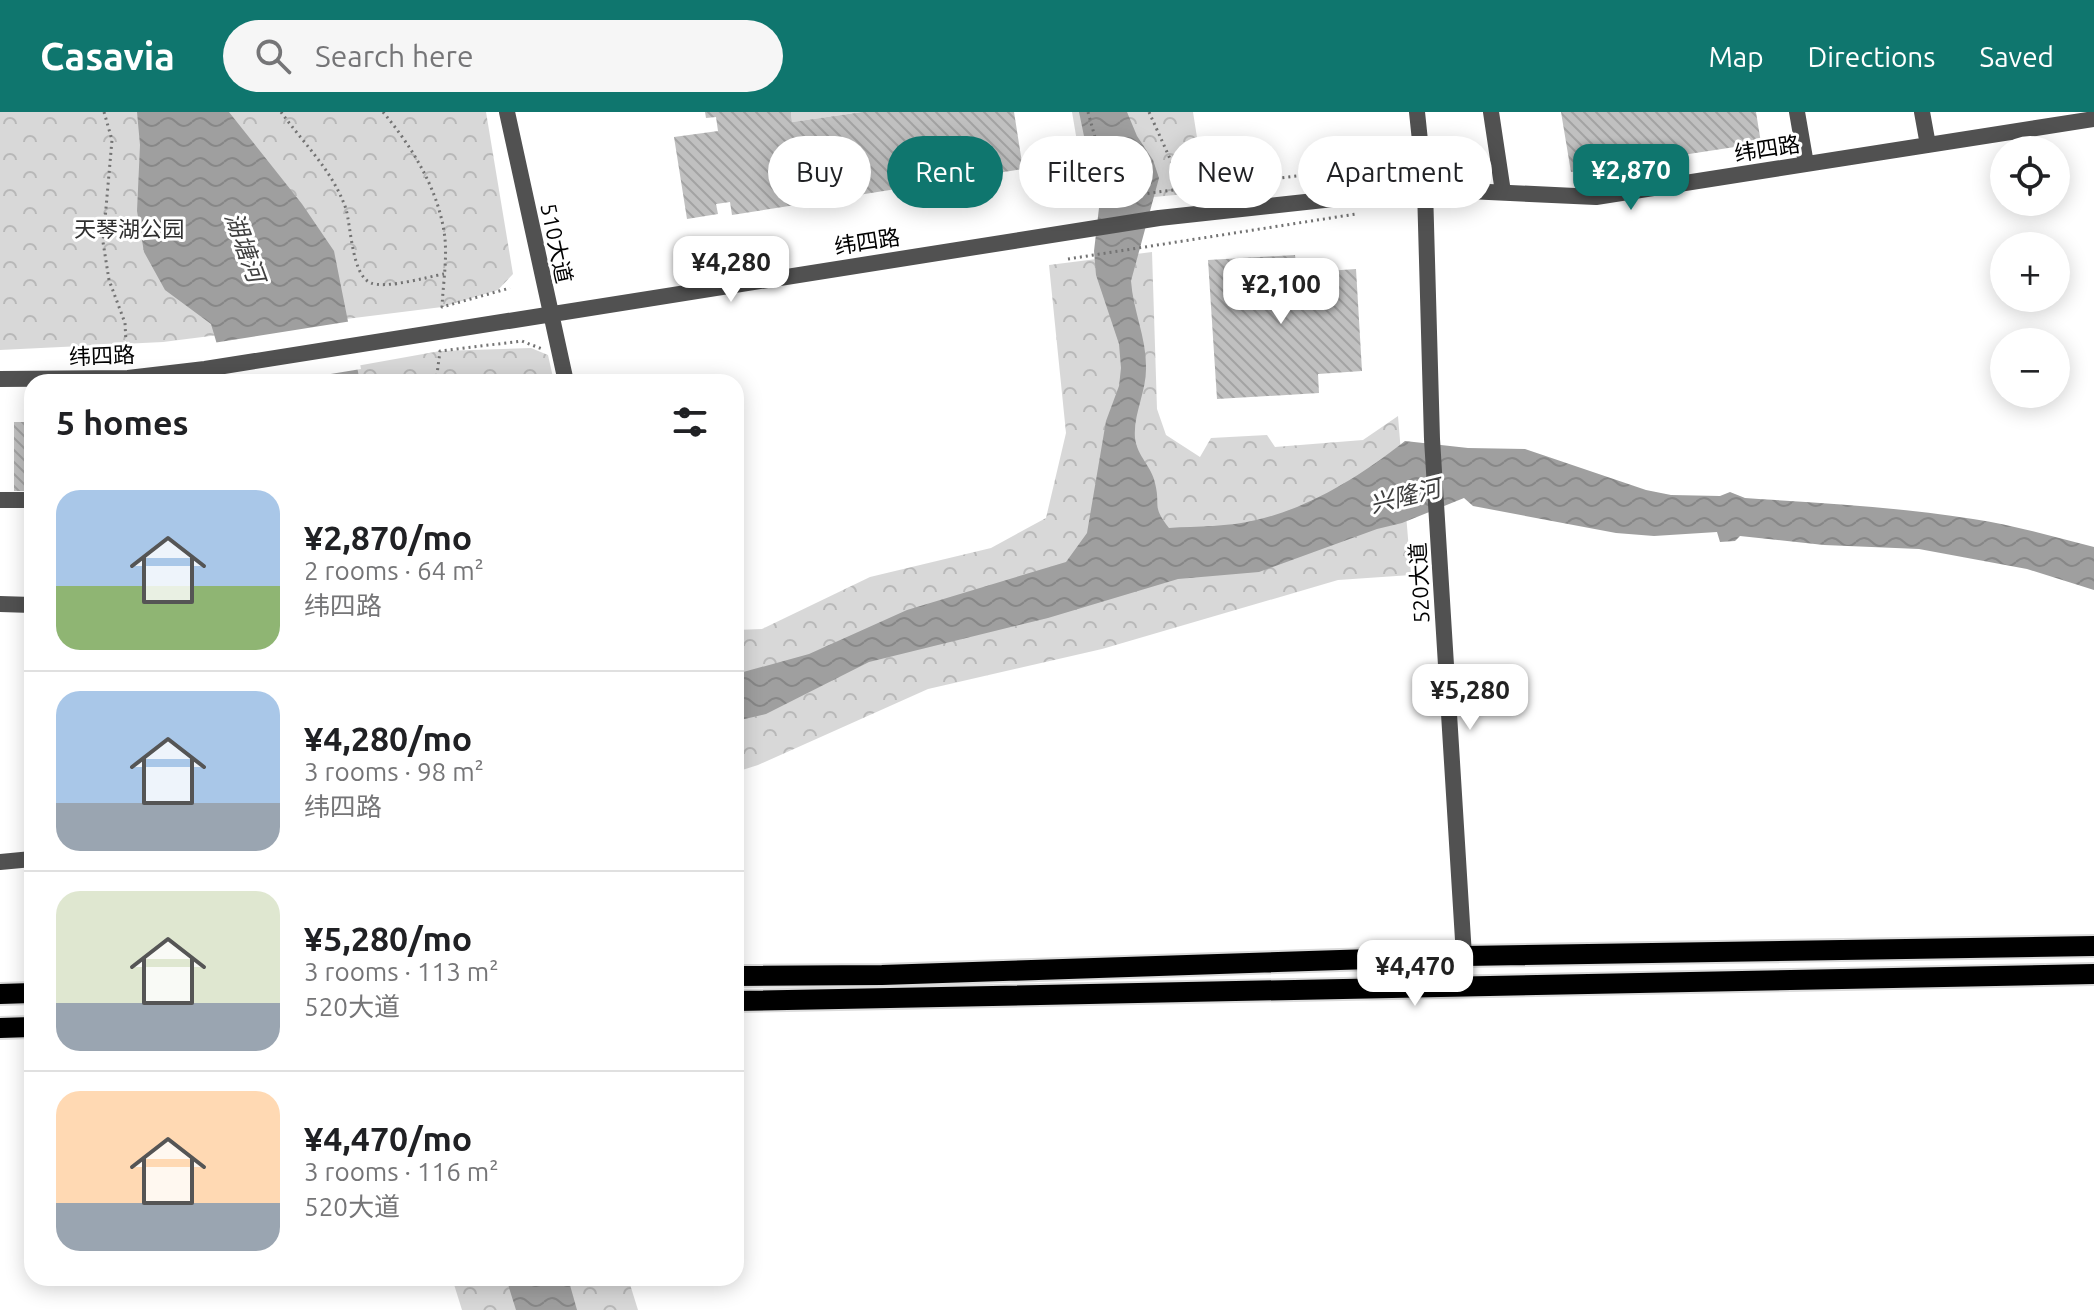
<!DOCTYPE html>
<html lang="en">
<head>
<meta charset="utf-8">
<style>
	body { margin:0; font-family:Ubuntu,"Noto Sans SC",sans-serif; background:#f6f6f6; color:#202124; height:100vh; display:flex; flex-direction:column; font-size:30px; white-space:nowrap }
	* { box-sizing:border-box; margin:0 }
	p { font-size:26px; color:#757577 }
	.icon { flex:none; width:44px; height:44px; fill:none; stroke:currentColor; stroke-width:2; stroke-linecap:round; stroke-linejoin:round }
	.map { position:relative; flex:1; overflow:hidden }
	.side { position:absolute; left:24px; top:262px; width:720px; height:912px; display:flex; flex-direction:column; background:#fff; border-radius:24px; box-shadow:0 4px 20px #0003 }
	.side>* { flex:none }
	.banner { position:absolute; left:768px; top:24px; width:760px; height:72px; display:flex; gap:16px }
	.buttons { position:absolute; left:1990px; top:24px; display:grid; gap:16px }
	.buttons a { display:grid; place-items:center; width:80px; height:80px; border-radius:50%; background:#fff; box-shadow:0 4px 20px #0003; font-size:40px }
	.price { position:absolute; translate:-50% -68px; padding:0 18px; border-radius:16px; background:#fff; color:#222; font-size:26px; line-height:52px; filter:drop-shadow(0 2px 4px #0008) }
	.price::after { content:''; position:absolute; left:50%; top:48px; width:24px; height:18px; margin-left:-12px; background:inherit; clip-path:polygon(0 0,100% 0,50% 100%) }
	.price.current { background:#0f766e; color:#fff }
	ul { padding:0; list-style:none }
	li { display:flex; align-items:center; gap:24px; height:200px; padding:0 32px }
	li+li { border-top:2px solid #e0e0e0 }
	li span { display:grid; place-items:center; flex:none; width:224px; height:160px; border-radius:24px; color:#555 }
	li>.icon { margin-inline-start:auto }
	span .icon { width:96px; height:96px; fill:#fffc; stroke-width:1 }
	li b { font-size:34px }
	h2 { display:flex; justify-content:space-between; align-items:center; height:96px; padding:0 32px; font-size:34px }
	.tag { padding:0 28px; border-radius:36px; background:#fff; box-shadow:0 4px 20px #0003; font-size:28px; line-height:72px }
	.tag.current { background:#0f766e; color:#fff }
	header { display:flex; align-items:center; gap:48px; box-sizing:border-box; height:112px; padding:0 40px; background:#0f766e; color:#fff }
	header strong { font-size:38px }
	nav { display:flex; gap:44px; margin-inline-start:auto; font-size:28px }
	.search { width:560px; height:72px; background:#f6f6f6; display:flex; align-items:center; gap:20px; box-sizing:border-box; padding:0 28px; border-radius:44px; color:#757577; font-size:30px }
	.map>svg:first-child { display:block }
	.park { fill:url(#park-crowns) }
	.garden { fill:#d8d8d8 }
	.water { fill:url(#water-waves) }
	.pier { fill:#fff }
	.building { fill:url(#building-back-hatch) }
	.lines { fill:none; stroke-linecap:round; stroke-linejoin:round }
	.major-casing { stroke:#dbdbdb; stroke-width:24 }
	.path { stroke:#737373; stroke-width:3; stroke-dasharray:2 4; stroke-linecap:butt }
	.minor { stroke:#515151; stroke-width:16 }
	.major { stroke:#000; stroke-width:20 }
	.labels { text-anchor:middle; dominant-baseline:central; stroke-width:6; stroke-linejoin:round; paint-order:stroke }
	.street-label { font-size:22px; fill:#000; stroke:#fff }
	.park-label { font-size:22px; fill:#2f2f2f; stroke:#fff }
	.water-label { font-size:24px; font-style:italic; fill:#404040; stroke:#fff }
</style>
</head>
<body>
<header>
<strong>Casavia</strong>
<div class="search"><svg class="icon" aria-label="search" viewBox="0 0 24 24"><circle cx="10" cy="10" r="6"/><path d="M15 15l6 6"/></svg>Search here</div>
<nav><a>Map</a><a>Directions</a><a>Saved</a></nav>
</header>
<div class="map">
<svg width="2094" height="1198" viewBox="0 0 2094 1198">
	<defs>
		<pattern id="park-crowns" width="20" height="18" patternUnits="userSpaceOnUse" patternTransform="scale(2)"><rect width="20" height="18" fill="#d8d8d8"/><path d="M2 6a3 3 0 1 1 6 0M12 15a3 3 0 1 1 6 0" fill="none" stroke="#b8b8b8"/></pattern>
		<pattern id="water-waves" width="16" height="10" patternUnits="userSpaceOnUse" patternTransform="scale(2)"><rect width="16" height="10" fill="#9f9f9f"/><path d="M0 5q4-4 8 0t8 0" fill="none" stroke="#878787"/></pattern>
		<pattern id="building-back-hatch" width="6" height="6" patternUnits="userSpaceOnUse" patternTransform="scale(2)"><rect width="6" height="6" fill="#c0c0c0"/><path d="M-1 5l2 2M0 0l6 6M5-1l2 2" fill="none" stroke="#a3a3a3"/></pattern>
	</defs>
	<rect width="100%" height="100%" fill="#fff"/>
	<!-- park -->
	<path class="park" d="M0,0H486L513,162L498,178L442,195L163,230L0,238Z
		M1072,0H1193L1201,51L1189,54L1196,81L1070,93L1081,53Z
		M1152,140L1157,297L1166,323L1200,345L1211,326L1267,323L1275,335L1363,328L1398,304L1411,463L1338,468L1102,537L928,577L758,653L736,660V518L762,517L870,465L991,436L1046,406L1066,321L1049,153Z
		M531,236L548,243L554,270H267L440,239Z
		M452,1166H628L638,1198H462Z"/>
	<!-- garden -->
	<path class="garden" d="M791,0H862L792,10Z"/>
	<!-- water -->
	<path class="water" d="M137,0H229L302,92L334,139L360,270H228L211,212L165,178L144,140L137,99L140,33Z
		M1079,0H1127L1137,24L1153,48L1159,66L1131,169C1133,198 1146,225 1146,254C1147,279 1133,302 1135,326C1137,344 1152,355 1155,371C1161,395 1151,393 1169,416C1197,414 1229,415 1256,408C1310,396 1362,363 1405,329L1468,336L1525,337L1646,378L1671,383L1720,384L1730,380L1745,386C1821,391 1898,395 1973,407C2014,413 2054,425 2094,435V478L2027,457L1919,437L1824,433L1740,424L1735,429L1720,430L1717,420L1654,424L1616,421L1473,394L1464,386L1402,411L1377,417L1259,460L1178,467L1048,506L869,550L766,602L736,609V562L809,542L907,498L1066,450L1087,421L1106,309L1119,274L1121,256L1119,232L1096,163L1094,139L1102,70L1090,53Z
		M506,1166H568L577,1198H516Z"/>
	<!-- pier -->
	<path class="pier" d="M352,209L361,257L282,270H224L213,231Z"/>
	<!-- building -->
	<path class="building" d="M705,0H791L792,10L862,0H1014L1023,57L732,103L730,90L716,92L718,102L687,107L674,25L718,19L716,5L706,6Z
		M1561,0H1756L1761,31L1571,60Z
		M1295,143L1297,161L1356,157L1362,259L1318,262L1319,281L1217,287L1208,148Z
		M14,310H32V379H14Z"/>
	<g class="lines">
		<!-- major casing -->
		<g class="major-casing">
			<path id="major" d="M736,864L882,863L1464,844L2094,834
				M0,882L32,881
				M736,889L2094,862
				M0,916L32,915"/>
		</g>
		<!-- path -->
		<path class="path" d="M104,0L112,28L103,130L109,168L125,211L127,251
			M281,0C304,32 333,59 346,97C351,115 352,164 371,171C386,177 427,165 444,162
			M383,0C413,36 440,80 445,127C447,149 443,173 442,195L510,176
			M1088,0L1098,36L1085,90L1180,77L1176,60L1149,0
			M1181,77L1404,52
			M1068,147L1356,102
			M436,270L440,239L522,229L542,237"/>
		<!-- minor -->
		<path class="minor" d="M507,0L566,270
			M1417,0L1425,77L1432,327L1464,844
			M1491,0L1503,80
			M1797,0L1806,52
			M1922,0L1928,33
			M0,267L128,266L205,257L1159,106L1425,77L1596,85L2094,7
			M0,388H32
			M0,492L32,493
			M0,750L32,747"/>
		<!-- major -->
		<use href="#major" class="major"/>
	</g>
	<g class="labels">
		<!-- street labels -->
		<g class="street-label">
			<text transform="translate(1767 36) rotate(-9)">纬四路</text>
			<text transform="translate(867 129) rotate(-9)">纬四路</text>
			<text transform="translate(557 131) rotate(78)">510大道</text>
			<text transform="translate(102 243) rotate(-2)">纬四路</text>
			<text transform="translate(1419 471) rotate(-93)">520大道</text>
		</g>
		<!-- park labels -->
		<g class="park-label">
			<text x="129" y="116">天琴湖公园</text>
		</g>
		<!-- water labels -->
		<g class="water-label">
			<text transform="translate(245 135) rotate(70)">湖塘河</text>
			<text transform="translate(1405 384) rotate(-14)">兴隆河</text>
		</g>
	</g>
</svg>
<div class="buttons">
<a><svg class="icon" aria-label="locate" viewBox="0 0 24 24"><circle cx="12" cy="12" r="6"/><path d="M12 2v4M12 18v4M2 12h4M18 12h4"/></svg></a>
<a>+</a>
<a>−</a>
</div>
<b class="price current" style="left:1631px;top:100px">¥2,870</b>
<b class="price" style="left:731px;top:192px">¥4,280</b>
<b class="price" style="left:1281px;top:214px">¥2,100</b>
<b class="price" style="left:1470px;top:620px">¥5,280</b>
<b class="price" style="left:1415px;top:896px">¥4,470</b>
<div class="banner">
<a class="tag">Buy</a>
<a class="tag current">Rent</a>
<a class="tag">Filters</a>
<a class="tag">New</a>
<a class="tag">Apartment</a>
</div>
<section class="side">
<h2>5 homes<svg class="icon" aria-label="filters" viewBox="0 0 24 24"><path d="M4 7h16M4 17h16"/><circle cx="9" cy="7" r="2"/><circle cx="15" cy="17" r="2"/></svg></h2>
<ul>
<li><span style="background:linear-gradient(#a9c7e8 60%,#8fb573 0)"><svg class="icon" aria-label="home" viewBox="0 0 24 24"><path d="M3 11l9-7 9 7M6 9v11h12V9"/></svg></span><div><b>¥2,870/mo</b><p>2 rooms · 64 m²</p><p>纬四路</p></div></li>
<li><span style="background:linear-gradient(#a9c7e8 70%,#9aa5b1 0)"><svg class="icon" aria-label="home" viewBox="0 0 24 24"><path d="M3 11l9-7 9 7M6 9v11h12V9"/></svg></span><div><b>¥4,280/mo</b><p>3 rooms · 98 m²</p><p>纬四路</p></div></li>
<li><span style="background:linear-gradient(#dfe7d0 70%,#9aa5b1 0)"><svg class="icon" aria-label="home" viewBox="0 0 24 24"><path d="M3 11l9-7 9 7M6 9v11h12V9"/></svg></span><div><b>¥5,280/mo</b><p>3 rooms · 113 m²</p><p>520大道</p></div></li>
<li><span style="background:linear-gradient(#ffd9b3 70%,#9aa5b1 0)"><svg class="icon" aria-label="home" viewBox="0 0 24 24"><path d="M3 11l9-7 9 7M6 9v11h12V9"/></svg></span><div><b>¥4,470/mo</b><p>3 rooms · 116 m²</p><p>520大道</p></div></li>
</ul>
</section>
</div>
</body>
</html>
